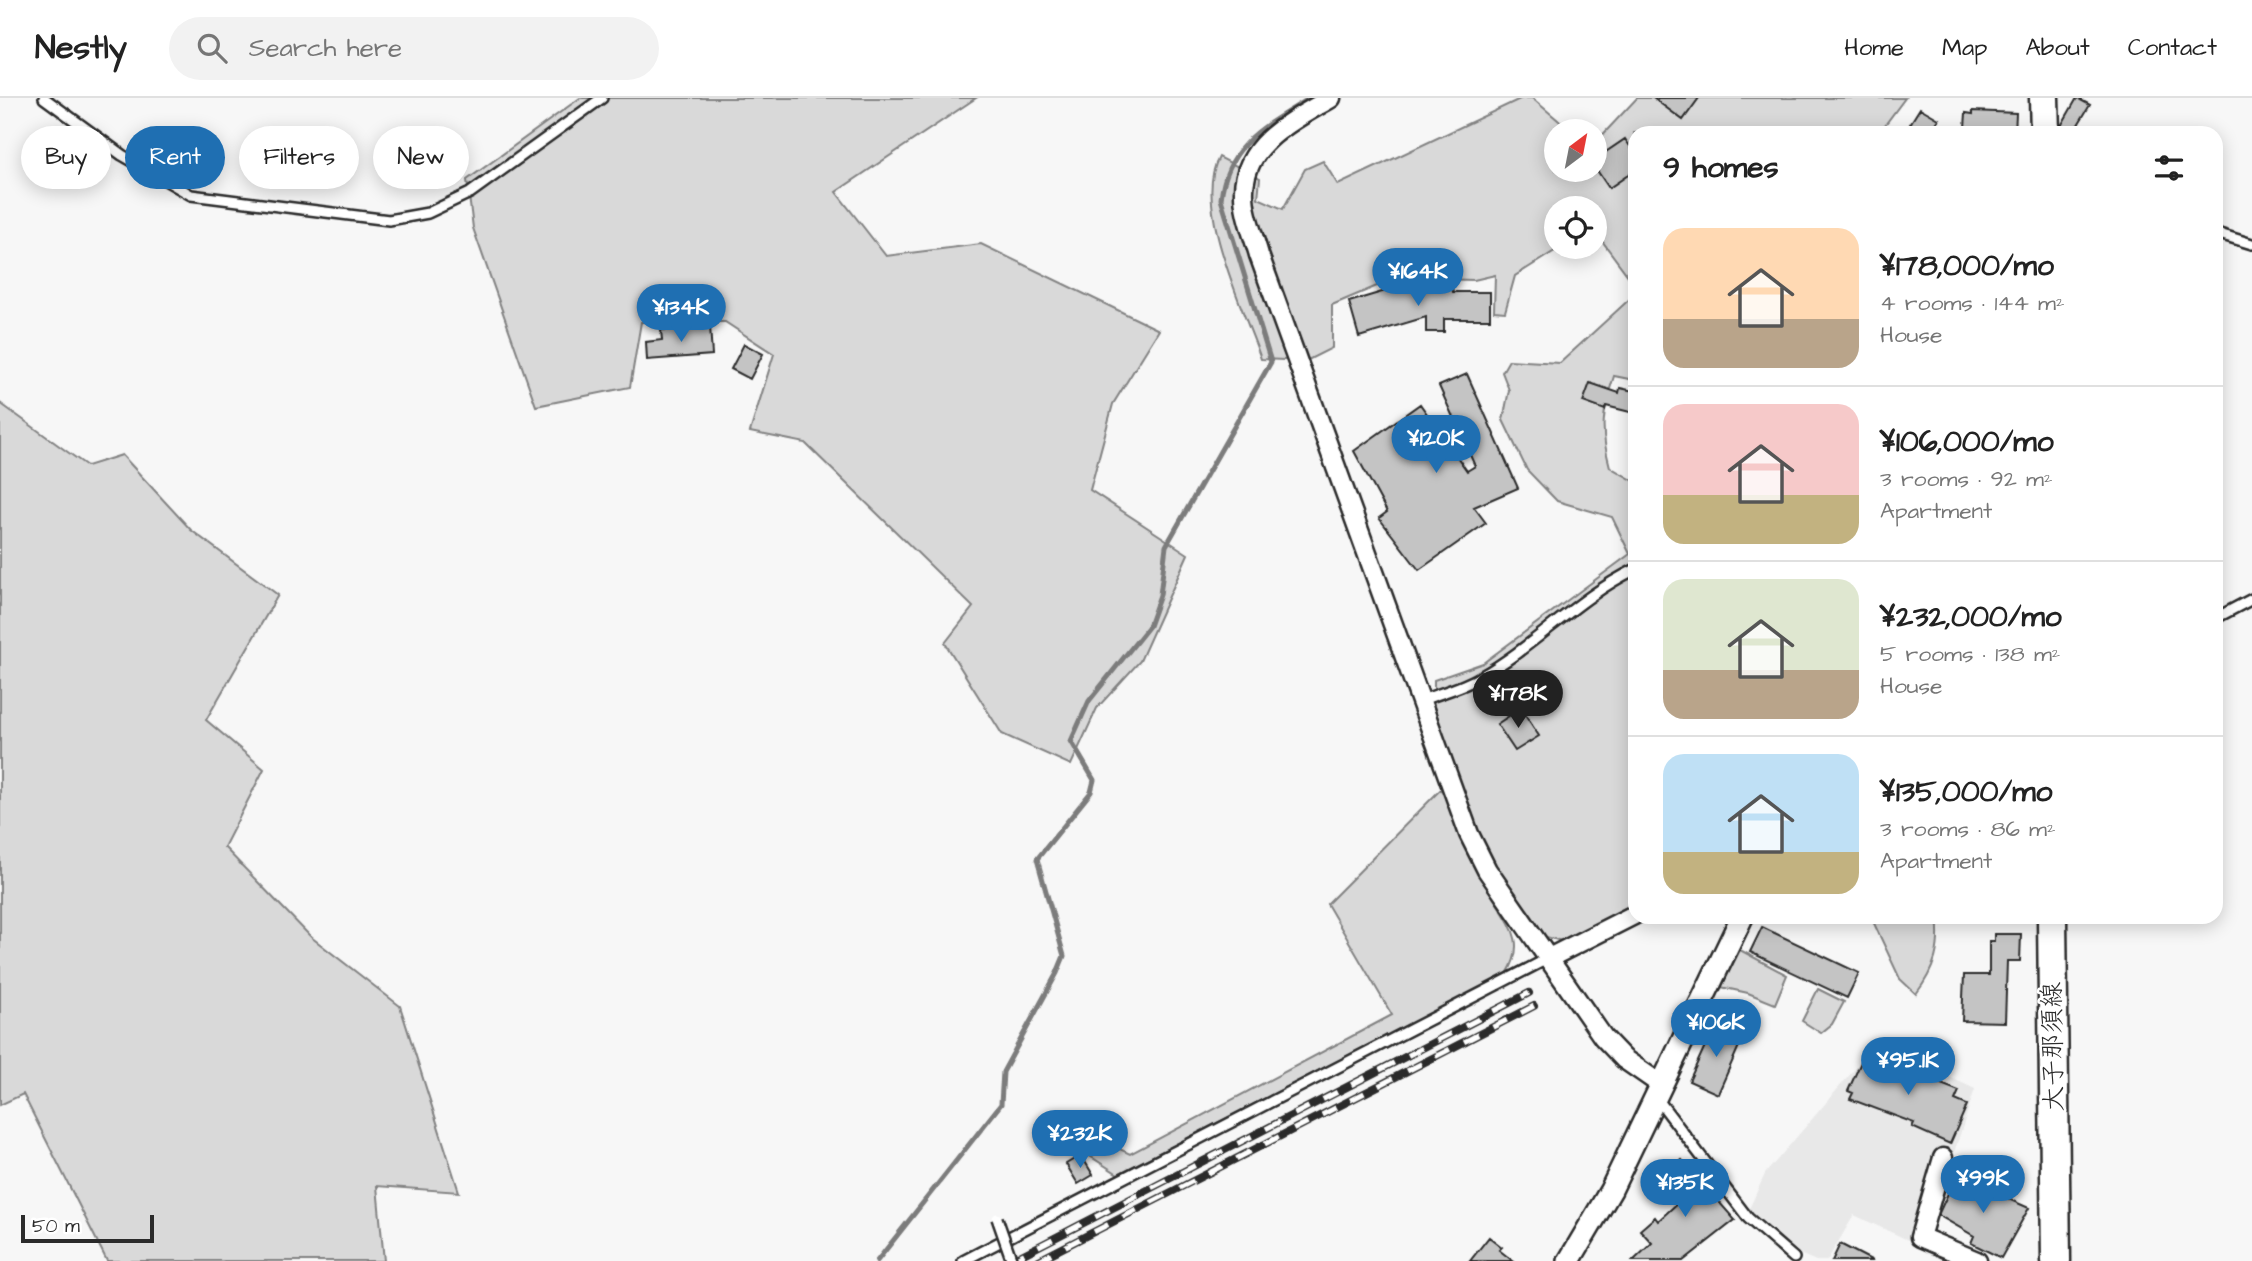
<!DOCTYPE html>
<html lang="en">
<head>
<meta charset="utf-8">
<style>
	body { margin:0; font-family:"Architects Daughter","Klee One",sans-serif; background:#f2f2f2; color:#222; height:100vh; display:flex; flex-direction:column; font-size:26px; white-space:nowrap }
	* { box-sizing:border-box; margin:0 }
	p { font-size:23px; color:#767676 }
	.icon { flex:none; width:38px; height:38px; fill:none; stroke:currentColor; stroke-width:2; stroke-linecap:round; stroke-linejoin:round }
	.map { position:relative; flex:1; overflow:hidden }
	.side { position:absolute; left:1628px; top:28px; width:595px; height:798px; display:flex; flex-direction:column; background:#fff; border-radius:21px; box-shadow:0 4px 18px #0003 }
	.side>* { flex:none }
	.hud { position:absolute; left:21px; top:28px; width:665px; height:63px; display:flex; gap:14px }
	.needle { width:46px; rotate:32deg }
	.buttons { position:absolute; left:1544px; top:21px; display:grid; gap:14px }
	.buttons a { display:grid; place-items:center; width:63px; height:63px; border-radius:50%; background:#fff; box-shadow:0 4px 18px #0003; font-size:35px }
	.scale { position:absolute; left:21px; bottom:18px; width:133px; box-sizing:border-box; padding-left:7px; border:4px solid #2b2b2b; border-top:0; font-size:19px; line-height:24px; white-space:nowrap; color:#2b2b2b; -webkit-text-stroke:5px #fff; paint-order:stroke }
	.price { position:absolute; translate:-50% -60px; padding:0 16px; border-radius:24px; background:#1f6fb2; color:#fff; font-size:23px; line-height:46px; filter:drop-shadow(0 2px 4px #0008) }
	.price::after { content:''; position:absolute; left:50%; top:42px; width:21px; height:16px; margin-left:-10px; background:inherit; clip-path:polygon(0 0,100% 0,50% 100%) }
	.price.selected { background:#222; color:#fff }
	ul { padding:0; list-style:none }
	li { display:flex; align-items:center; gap:21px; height:175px; padding:0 35px }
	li+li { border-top:2px solid #e0e0e0 }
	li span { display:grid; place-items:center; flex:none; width:196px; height:140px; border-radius:21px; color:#555 }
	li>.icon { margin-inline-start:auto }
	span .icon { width:84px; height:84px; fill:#fffc; stroke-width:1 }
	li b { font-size:30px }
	h2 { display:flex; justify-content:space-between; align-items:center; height:84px; padding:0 35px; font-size:30px }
	.tag { padding:0 24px; border-radius:32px; background:#fff; box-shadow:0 4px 18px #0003; font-size:24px; line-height:63px }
	.tag.selected { background:#1f6fb2; color:#fff }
	header { display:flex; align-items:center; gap:42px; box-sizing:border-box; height:98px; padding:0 35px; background:#fff; border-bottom:2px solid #e0e0e0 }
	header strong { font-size:33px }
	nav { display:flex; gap:38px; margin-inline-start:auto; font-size:24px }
	.search { width:490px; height:63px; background:#f2f2f2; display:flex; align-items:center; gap:18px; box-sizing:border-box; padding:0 24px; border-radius:38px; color:#767676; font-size:26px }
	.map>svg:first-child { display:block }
	.built { fill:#e8e8e8 }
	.green { fill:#d9d9d9; stroke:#828282; stroke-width:2 }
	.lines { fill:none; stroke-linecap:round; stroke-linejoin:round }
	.stream { stroke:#7b7b7b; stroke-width:5 }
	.building { fill:#c4c4c4; stroke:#2b2b2b; stroke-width:2 }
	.service-casing { stroke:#2b2b2b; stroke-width:14 }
	.minor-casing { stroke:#2b2b2b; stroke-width:23 }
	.tertiary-casing { stroke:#2b2b2b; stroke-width:26 }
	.primary-casing { stroke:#2b2b2b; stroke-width:33 }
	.service { stroke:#fff; stroke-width:9 }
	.minor { stroke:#fff; stroke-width:18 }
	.tertiary { stroke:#fff; stroke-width:21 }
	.primary { stroke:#fff; stroke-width:28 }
	.rail-casing { stroke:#2b2b2b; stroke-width:8 }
	.rail { stroke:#fff; stroke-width:5; stroke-dasharray:16; stroke-linecap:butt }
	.service-bridge-casing { stroke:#2b2b2b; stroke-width:14; stroke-linecap:butt }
	.service-bridge { stroke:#fff; stroke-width:9 }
	.labels { text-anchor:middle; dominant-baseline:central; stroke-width:5; stroke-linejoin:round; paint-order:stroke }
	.street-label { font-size:26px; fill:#2b2b2b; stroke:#fff }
</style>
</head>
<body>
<header>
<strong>Nestly</strong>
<div class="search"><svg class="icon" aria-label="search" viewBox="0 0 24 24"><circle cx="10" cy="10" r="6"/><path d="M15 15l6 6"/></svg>Search here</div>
<nav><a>Home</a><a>Map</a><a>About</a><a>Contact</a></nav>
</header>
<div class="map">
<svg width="2252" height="1163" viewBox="0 0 2252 1163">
	<rect width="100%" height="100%" fill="#f7f7f7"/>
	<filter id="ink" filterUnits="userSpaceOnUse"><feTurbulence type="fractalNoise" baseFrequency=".0143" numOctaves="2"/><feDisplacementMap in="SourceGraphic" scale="14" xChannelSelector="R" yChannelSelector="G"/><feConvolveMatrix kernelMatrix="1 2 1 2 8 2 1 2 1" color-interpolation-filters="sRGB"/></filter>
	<g filter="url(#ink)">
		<!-- built -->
		<path class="built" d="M1877,945L1975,991L1923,1149L1854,1117L1827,1163H1816L1802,1157L1773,1134L1749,1111L1765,1076Z"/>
		<!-- green -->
		<path class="green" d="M580,0H976L836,94L886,158L981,146L1159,232L1113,306L1090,392L1188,456L1140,563L1097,610L1071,667L1002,636L945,545L973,509L805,345L750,334L774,256L725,224H641L630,289L536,308L473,130L467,82Z
			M1522,0H1532L1571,33H1556V72H1594V46L1637,0H1905L1879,35H1634V186L1594,132V110H1556V149H1561L1515,178L1505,214L1494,213L1495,177L1474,182L1396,180L1332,207V250L1306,263L1261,261C1244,212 1192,106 1219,59L1260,80L1258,100L1283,111L1305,71L1323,63L1338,87Z
			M1634,197V282L1614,278C1602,314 1600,332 1610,369L1634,383V808L1566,844L1542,838L1507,789L1493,799C1510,827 1527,844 1507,876L1118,1076L1066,1043L1073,1029L1130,1056L1392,917L1327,806L1456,676L1434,608V582L1483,565L1630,456L1612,419L1557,403L1527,372L1503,322L1509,292L1502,274L1509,262L1560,265Z
			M0,305L87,368L122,357L191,432L278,497L206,622L264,671L224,749L311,839L400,908L459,1094L377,1088L384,1163H107L23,996L0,1007Z
			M1871,819H1937C1941,850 1935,871 1916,896L1900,881Z
			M1740,852L1787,877L1775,906L1748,895L1721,889Z
			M1818,891L1844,904L1832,926L1821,935L1802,923Z"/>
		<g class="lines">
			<!-- stream -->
			<path class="stream" d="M877,1163L1001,1006L1003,974L1057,875L1064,858L1037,761L1091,694L1094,682L1071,643L1089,603L1149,528L1160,497L1166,448L1271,264L1221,101C1227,45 1267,27 1310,0"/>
		</g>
		<!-- building -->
		<path class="building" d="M1653,0H1699L1683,22Z
			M2077,0L2090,7L2073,35H2070L2061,28Z
			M1920,10L1939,21L1930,35L1910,26Z
			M1973,13L2016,15L2015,35H1976V31L1965,30L1966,15L1973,16Z
			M1625,41L1634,54V73L1609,90L1594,68V62Z
			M1429,185H1451L1453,194H1490V221H1444V234H1426V219L1359,239L1349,204L1392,191H1427Z
			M710,228L712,257L647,262L646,244L662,242L661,232Z
			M744,246L763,256L750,281L731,271Z
			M1467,276L1518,390L1474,409L1486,425L1419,472L1379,420L1387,414L1354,353L1420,306L1467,373L1475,368L1439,288Z
			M1590,285L1619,295L1620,290L1634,293V315L1606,308L1605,312L1583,304Z
			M1521,610L1539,638L1515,653L1497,626Z
			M1762,829L1859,875L1847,900L1750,854Z
			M1994,836H2021L2020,863H2007L2005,924L1962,923L1964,877H1989V843H1994Z
			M1715,926L1743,939L1718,996L1689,983Z
			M1882,951L1897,958L1893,967L1959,993L1955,1002L1967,1007L1950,1046L1912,1029L1914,1025L1850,1001L1853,995L1848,993L1861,964L1865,966L1869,956L1878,960Z
			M1081,1057L1093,1077L1078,1086L1066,1066Z
			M1682,1062L1735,1122L1683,1163H1633L1652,1145L1640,1132L1655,1119L1658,1123L1680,1103L1661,1080Z
			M1956,1078L2029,1110L2001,1160L1971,1145L1974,1138L1938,1117Z
			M1489,1139L1502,1149L1499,1152L1513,1163H1470Z
			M1840,1146L1873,1163H1832Z"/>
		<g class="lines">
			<!-- service casing -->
			<g class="service-casing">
				<path id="service" d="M44,0L122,57L191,97L389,122L428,115L470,95L602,0
					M2216,135L2252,146
					M2216,520L2252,501
					M1420,603C1439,595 1462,590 1480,579C1535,548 1577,500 1634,472
					M1656,999L1748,1120L1794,1160
					M963,1163L1547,861"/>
			</g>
			<!-- minor casing -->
			<g class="minor-casing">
				<path id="minor" d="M1331,0C1296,21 1245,44 1244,92C1243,113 1253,136 1259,157L1469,736L1487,772L1603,939L1624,961L1660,986
					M1547,861L1634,817
					M1943,1060L1920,1139L1977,1163"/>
			</g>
			<!-- tertiary casing -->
			<g class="tertiary-casing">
				<path id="tertiary" d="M1569,1163L1611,1092L1742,819"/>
			</g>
			<!-- primary casing -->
			<g class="primary-casing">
				<path id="primary" d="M2044,0L2045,35
					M2052,819L2056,1163"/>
			</g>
			<!-- service -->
			<use href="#service" class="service"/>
			<!-- minor -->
			<use href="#minor" class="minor"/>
			<!-- tertiary -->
			<use href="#tertiary" class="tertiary"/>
			<!-- primary -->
			<use href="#primary" class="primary"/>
			<!-- rail casing -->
			<g class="rail-casing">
				<path id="rail" d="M1010,1163L1529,895
					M1037,1163L1534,908"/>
			</g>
			<!-- rail -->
			<use href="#rail" class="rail"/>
			<!-- service-bridge casing -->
			<g class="service-bridge-casing">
				<path id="service-bridge" d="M997,1120L1012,1163"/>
			</g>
			<!-- service-bridge -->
			<use href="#service-bridge" class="service-bridge"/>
		</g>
	</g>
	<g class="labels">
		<!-- street labels -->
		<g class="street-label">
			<text transform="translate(2053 949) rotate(-91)">大子那須線</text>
		</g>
	</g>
</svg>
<div class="buttons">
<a><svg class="needle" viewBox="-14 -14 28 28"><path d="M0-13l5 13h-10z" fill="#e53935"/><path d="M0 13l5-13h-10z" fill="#767676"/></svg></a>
<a><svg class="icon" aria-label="locate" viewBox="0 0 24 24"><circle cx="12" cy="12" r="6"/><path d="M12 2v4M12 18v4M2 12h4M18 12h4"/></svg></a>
</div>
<div class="scale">50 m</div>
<b class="price" style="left:1418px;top:210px">¥164K</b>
<b class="price" style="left:681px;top:246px">¥134K</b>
<b class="price" style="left:1436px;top:377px">¥120K</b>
<b class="price selected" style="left:1518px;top:632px">¥178K</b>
<b class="price" style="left:1716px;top:961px">¥106K</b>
<b class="price" style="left:1908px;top:999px">¥95.1K</b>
<b class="price" style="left:1080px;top:1072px">¥232K</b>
<b class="price" style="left:1983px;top:1117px">¥99K</b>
<b class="price" style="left:1685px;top:1121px">¥135K</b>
<div class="hud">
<a class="tag">Buy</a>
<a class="tag selected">Rent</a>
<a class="tag">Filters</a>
<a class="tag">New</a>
</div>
<section class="side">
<h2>9 homes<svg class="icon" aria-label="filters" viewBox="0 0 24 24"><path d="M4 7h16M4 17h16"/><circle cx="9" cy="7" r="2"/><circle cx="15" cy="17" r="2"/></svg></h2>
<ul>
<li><span style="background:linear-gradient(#ffd9b3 65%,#b9a48a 0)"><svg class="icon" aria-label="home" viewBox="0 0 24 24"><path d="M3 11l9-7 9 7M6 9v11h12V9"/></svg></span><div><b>¥178,000/mo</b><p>4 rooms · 144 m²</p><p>House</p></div></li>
<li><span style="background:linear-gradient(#f6c9c9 65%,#c2b280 0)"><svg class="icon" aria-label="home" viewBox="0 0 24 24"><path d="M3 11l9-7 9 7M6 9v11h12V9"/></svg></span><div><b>¥106,000/mo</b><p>3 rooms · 92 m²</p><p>Apartment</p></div></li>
<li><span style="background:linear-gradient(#dfe7d0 65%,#b9a48a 0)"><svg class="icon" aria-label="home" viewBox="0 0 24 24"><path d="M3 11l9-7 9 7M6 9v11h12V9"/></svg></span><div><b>¥232,000/mo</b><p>5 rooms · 138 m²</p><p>House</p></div></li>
<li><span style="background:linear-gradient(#bfe0f5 70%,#c2b280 0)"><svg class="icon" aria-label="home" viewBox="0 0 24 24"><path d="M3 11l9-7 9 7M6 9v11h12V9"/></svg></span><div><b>¥135,000/mo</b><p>3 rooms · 86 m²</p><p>Apartment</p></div></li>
</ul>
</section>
</div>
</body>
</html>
